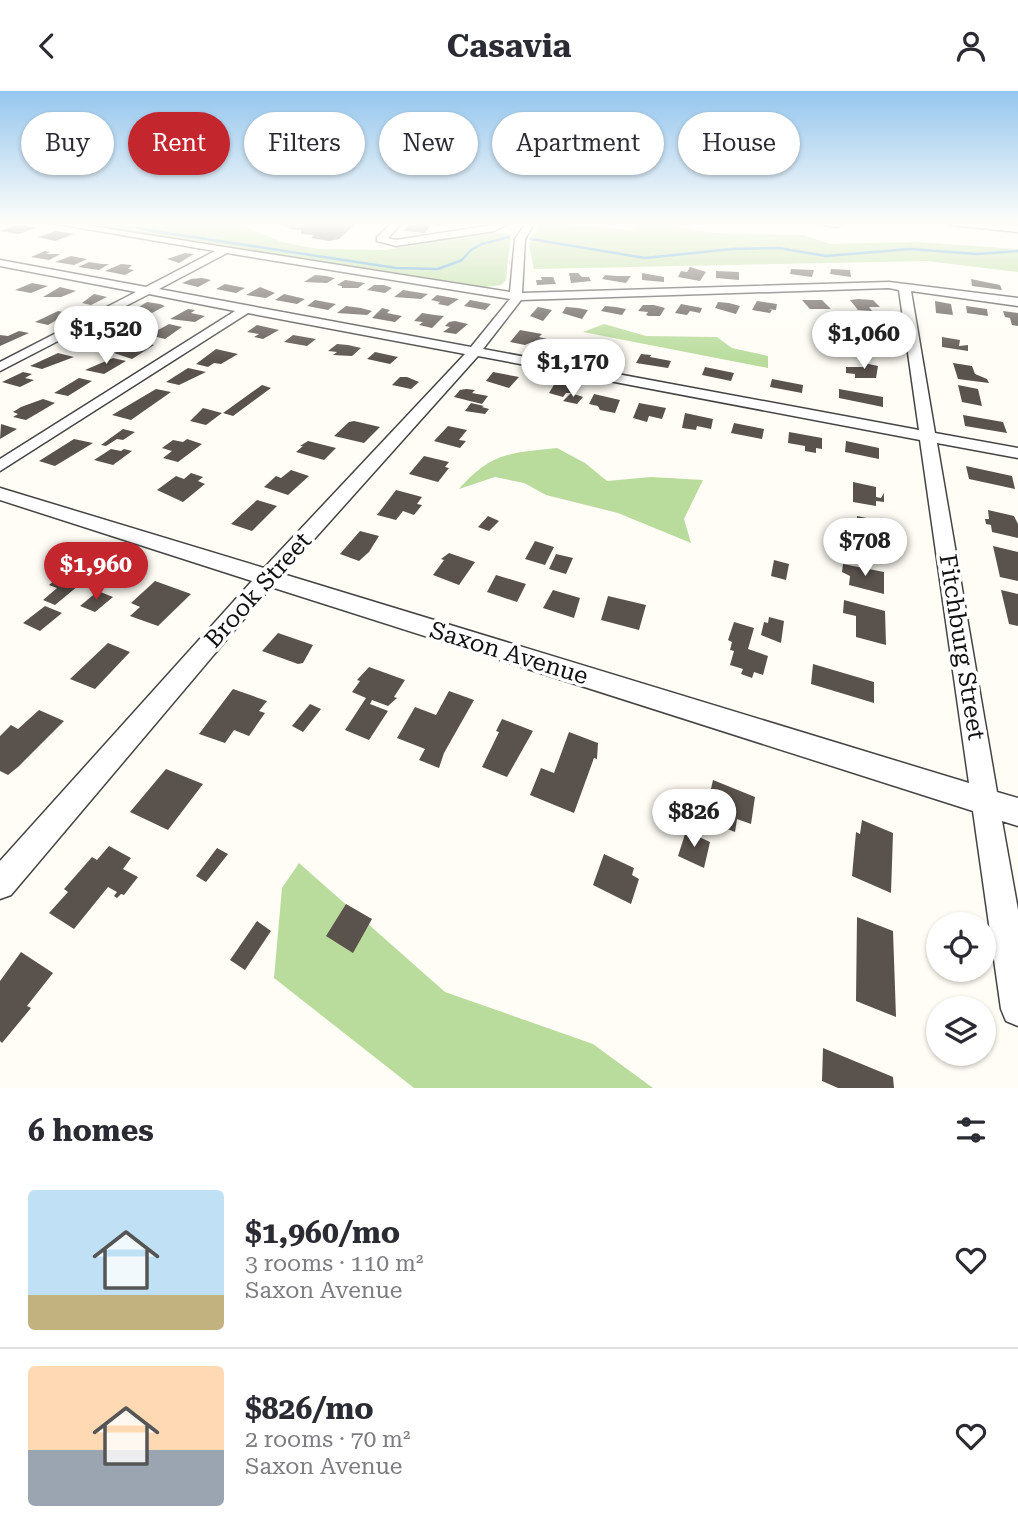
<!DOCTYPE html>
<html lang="en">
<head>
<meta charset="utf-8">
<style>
	body { margin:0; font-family:"Roboto Serif",serif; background:#f2f2f3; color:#2b2b33; height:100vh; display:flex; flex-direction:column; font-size:26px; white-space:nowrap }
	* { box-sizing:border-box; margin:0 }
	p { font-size:23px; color:#7c7c81 }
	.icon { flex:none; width:38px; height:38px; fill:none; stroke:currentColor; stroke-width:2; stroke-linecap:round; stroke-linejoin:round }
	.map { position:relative; height:997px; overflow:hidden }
	.drawer { display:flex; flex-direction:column; background:#fff; flex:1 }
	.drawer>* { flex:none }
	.top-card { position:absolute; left:21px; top:21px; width:976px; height:63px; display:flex; gap:14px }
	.controls { position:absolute; left:926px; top:821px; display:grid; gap:14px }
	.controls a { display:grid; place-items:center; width:70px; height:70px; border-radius:50%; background:#fff; box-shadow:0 2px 5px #0004; font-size:35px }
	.price { position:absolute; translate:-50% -60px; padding:0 16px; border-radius:24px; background:#fff; color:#222; font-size:23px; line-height:46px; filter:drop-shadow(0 2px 4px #0008) }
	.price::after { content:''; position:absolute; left:50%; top:42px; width:21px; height:16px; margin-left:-10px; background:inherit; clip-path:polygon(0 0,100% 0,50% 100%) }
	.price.on { background:#c4262e; color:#fff }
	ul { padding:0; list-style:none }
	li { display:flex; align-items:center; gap:21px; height:175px; padding:0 28px }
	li+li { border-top:2px solid #e1e1e2 }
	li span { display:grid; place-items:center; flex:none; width:196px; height:140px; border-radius:7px; color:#555 }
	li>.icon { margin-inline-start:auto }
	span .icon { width:84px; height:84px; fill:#fffc; stroke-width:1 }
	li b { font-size:30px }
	h2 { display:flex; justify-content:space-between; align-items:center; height:84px; padding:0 28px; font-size:30px }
	.chip { padding:0 24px; border-radius:32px; background:#fff; box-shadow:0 2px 5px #0004; font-size:24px; line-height:63px }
	.chip.on { background:#c4262e; color:#fff }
	header { display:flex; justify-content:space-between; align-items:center; height:91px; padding:0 28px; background:#fff; font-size:32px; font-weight:700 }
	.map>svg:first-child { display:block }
	.forest { fill:#b9dc9c }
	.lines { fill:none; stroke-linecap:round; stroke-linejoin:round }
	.stream { stroke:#3f96cf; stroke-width:2.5 }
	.building { fill:#5a524d }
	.minor-casing { stroke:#444; stroke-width:3 }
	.minor { fill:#fff; fill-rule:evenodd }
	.labels { text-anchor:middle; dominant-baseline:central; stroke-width:7; stroke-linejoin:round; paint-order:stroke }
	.street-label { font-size:24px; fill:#111; stroke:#fff }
</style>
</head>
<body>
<header><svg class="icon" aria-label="back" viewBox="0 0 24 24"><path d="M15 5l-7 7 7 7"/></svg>Casavia<svg class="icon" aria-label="person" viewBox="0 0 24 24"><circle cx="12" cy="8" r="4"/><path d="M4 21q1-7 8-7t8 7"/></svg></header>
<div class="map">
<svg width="1018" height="997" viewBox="0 0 1018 997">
	<rect width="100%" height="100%" fill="#fffdf5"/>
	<!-- forest -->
	<path class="forest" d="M88,131H232L282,151L318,158L387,159L482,141L511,143L506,189L501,194L486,196L85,133Z
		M540,131L632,139L638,135L637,131H667L675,136L716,142L803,144L830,153L917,151L1018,158V181L927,170L534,178L529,153Z
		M604,233L646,245L717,246L732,257L768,265V277L583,241Z
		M557,357L585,372L607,390L651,386L703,389L684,428L691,452L618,422L546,404L524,392L495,386L459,398C492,361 510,362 557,357Z
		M299,772L445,901L593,953L653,997H414L274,887L282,797Z"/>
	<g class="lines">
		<!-- stream -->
		<path class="stream" d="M114,131L147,139L396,177L438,178L462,169L471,159L482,153L509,146
			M531,148L645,167L732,158L779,157L826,165L910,158L977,163L1018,160"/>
	</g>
	<!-- building -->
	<path class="building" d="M273,131H358L339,148L329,150L311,147L314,144L301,143V139L288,138L290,137Z
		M424,131H446L443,135L431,134L425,142L404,140L410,132L422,133Z
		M16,134H22L36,137L18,143L0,140Z
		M56,140L74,143L55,150L38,146Z
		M45,160L50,161L46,163H61L49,169L31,166Z
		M185,162L194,163L179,172L167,168Z
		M71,165L87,168L74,174L55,171Z
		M89,171L102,173H109L99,179L78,176Z
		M121,173L132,174L128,178L134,179L125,184L105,180Z
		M690,176L706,181L700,190L678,186L681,180L687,181Z
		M791,178L814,179L812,186L790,183Z
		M831,178L850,179L851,186L830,183Z
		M716,180L739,181V189L716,187Z
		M569,182H578L582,186H589L591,190L571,192Z
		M642,182L664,186V191L642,189Z
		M315,184L326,185L335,187L327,192L304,191Z
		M605,184L617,185H631L626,192L602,188Z
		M541,186H553L556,193L537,194L536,189H542Z
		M191,188L202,187L211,189L198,196L182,192Z
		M971,188L1000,194L1002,199L972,195Z
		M345,189L365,192L358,197H342V195L337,194Z
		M32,192L48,195L31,202L15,199Z
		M225,193L245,197L236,202L216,198Z
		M374,194H384L392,197L385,202L367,199Z
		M60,196L76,200L61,206H43Z
		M260,196L275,202L266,207L246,204Z
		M403,199L428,203L421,208L394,206Z
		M94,203L107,206L91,214L82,212Z
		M284,203L305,208L297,213L275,209Z
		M437,204L459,208L448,215L438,213L440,211L431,209Z
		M858,208L873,209L880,216H869L872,220L858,219L850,209Z
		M315,209L336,213L328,219L307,215Z
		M470,209L491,213L485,219L464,215Z
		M802,209H822L831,218H810Z
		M757,210L777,213L776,219L767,218L772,219L770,222L752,219Z
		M935,210L951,213L953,224L936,222Z
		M147,211L160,213L165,215L152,222L134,219Z
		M718,211L729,212L740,215L736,223L715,217Z
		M681,213L702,217L700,222L690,220L687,224L675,222Z
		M643,214H654L665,217L660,225H649L646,224L648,221L638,220Z
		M346,215L361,217L372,220L367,224L337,222Z
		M605,215L616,216L626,218L622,224L601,220Z
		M966,215L987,218L988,225L967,222Z
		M538,216L552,219L543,230L530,225Z
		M566,216L578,217L588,219L582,228L562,222Z
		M382,217L390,219L387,222L402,225L395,231L372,227Z
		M188,218L195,219L191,222L205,225L195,231L170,228Z
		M58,220L69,222L48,234L35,231Z
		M1003,220L1018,222V235L1012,234L1010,227L1005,226Z
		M422,222L435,224L444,225L432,237L419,234L423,231L414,230Z
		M455,230L468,233L456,243L443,241L450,236L445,235L449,231Z
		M110,232L123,235L116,239L119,240L105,245L91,242Z
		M169,233L182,236L165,248L149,244Z
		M841,233L870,236L873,247L851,243L850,239L841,238Z
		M257,234L279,239L263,248L254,246L259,243L247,241Z
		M520,239L542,243L539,246L547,248L543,252L532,251L525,254L510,251Z
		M19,240L29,242L0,255V244L8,245Z
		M293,244L316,248L307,255L284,251Z
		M942,246L960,249L959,255L968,254V260L942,256Z
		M140,250L154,254L132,268L114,262Z
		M858,251L873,253V264L858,262Z
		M582,252L595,254L593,256L607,259L603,266L576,261Z
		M337,253L348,254L361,257L352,265L333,264L337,261L328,260Z
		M216,258L238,263L221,273L214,272L208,276L196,273Z
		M375,261L398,266L390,273L367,268Z
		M58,262L74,266L42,278L30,275Z
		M641,263L651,264L650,266L671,270L668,277L636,272Z
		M113,267L126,270L104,283L85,279Z
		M864,272L878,275L876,287H855V283L846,282V276H864Z
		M953,272L972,275L975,283L987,288L989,292L958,288Z
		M705,276L734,282L731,290L702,284Z
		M188,277L206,281L179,294L166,291Z
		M23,281L32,283L25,287L34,289L20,296L2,291Z
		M493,281L519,286L509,297L486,290Z
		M400,286H407L419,291L411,298L392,294Z
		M79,287L92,290L68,305L54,302Z
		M571,288H574L572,292L579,294L573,302H566L563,306L549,302L557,289L570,290Z
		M772,288L803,294L802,302L770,296Z
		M262,294L271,297L233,325L223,322Z
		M958,294L978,298L982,315L962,311Z
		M156,298L171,301L131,329L112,324Z
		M466,298L475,299L472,302L488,305L482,313L454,306L460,299Z
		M839,298L883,306V316L839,307Z
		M571,302L583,306L577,313L563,310Z
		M594,303L620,309L615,322L600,319L598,315L589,313Z
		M43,308L55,312L26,329L13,326L18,323L13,321L21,316Z
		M471,312L484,315L482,316L489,318L485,323L465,320Z
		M639,312L666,317L662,328L649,325L647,331L633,327Z
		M203,317L222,322L206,334L190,330Z
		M685,322L713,328L711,338L697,335L696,339L682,337Z
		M963,324L1003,331L1007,342L965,335Z
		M354,330L380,336L364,352L334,345L349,331Z
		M734,332L764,338L762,348L731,342Z
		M1,333L17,338L0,348Z
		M448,335L467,339L459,349L466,350L460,357L434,350Z
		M123,338L135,341L123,349L117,348L106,355L101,354Z
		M789,341L822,347V358L816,357V362L805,360V355L788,352Z
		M74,348L93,352L55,375L39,370Z
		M187,348L202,353L178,371L163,367L172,360L162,357L173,349L183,351Z
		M308,350L336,357L324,369L296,361L303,355H300Z
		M846,350L879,357V368L845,361Z
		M111,358L121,360L124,358L132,360L113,374L94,369Z
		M424,365L449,371L445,376L449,377L438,391L409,383Z
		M966,375L1012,385L1015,398L969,388Z
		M291,379L309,385L288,404L264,396L276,385L281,387Z
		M191,382L203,386L198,390L205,393L183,411L157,399L176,385L184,388Z
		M853,391L876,396V406L881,407L884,402V411L876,410V415L853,411Z
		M396,399L422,406L417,413L422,414L414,424L403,420L396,429L377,424Z
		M257,409L277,415L252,440L231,433Z
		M988,419L1014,425L1018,433V447L992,441L991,434L986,433L985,428H989Z
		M488,425L499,430L489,440L478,436Z
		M857,425L881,430L882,458L857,452Z
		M360,440L379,445L369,461L359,470L340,463Z
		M535,450L554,456L545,474L525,468Z
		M993,455L1018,461V490L1000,486Z
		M449,462L475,471L459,494L433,484L444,469L441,468Z
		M556,463L573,467L566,483L549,478Z
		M774,469L789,473L786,489L771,485Z
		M843,473L884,481V503L849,494L850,485L842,481Z
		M71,476L90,485L55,514L43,509L57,497L49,494Z
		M496,484L526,493L517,511L487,501Z
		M155,490L191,503L158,535L130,525L140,516L131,512Z
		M553,499L580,507L574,527L543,517Z
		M1001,499L1018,503V535L1009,533Z
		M98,500L113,506L95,521L80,515Z
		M608,505L646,514L639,539L601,529Z
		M844,509L885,520L886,554L856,546V525L843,522Z
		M45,515L62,522L40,540L23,532Z
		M769,526L784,530L781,552L761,544L764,531L768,532Z
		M734,531L754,537L748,558L768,565L763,584L754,581L752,587L741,583L743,578L730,574L734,560L730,559L732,551L728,549Z
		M278,542L313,554L303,572L298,573L262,560Z
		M108,552L130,561L95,598L70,588Z
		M813,573L874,591V612L811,593Z
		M369,576L405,589L394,606L397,607L388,615L372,609L370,613L388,620L369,649L345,639L366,607L352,601L360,590L357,589Z
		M233,598L267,610L259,620L265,622L249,645L234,639L225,652L199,643Z
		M449,600L474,609L444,662L439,677L419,669L425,658L397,647L415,616L436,624Z
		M310,613L321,618L303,641L292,635Z
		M39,619L64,630L18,676L8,684L0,680V645L11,634L18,638Z
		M502,628L533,640L507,686L482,676L499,641L496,640Z
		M569,641L598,652L597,668L594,667L574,722L530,704L541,677L554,682Z
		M166,678L203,693L168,739L130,721Z
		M713,689L755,706L751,733L737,728L735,741L704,729Z
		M862,729L893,742L891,802L852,785L856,741L860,743Z
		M686,740L710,751L704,777L678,765Z
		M109,755L131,767L123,778L138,786L124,804L121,803L117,807L114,805L117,801L108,796L74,838L49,822L68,801L64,798L92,766L97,769Z
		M217,757L228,763L206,791L196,785Z
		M604,763L634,777L632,784L639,788L631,813L593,794Z
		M346,813L372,828L353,862L326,845Z
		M857,826L893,840L896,926L856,910Z
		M257,830L271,840L245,879L230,869Z
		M21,861L53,882L27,915L31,917L2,952L0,950V890Z
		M823,957L893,986L894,997H838L822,990Z"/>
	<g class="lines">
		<!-- minor casing -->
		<g class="minor-casing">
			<path id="minor" d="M46,131H66L510,201L515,148L527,131H535L525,148L522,202L889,191L1018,207V215L911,200L935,342L1018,357V367L937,352L997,701L1018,707V735L1002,730L1018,819V935L1006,930L1001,918L973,720L271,496L11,804L0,808V770L252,490L0,409V397L264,477L465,263L248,222L0,380V368L235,220L149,203L0,280V271L136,201L0,175V169L146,196L215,160ZM227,162L510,208L471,256L159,198ZM889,197L899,199L919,339L483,258L521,209ZM478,265L920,349L969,692L283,483Z
				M393,131H403L388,147L396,149L492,134L499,131H511L494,140L396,155L377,150V146Z
				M806,131H841L842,133L837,136Z
				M946,131L1018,135V141L951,134Z"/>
		</g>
		<!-- minor -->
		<use href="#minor" class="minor"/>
	</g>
	<!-- sky -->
	<linearGradient id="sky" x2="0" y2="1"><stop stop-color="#95c6ee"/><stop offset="0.49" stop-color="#fffefa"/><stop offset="1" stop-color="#fffefa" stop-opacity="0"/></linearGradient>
	<rect width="1018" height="270" fill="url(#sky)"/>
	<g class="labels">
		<!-- street labels -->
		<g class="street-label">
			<text transform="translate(258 499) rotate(-48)">Brook Street</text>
			<text transform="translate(962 556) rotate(81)">Fitchburg Street</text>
			<text transform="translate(509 562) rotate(17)">Saxon Avenue</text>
		</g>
	</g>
</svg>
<div class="controls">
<a><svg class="icon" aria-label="locate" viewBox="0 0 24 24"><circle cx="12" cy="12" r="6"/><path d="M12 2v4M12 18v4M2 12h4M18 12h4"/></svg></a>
<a><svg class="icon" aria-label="layers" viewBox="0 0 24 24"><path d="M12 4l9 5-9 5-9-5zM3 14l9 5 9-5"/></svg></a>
</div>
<b class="price" style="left:106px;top:275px">$1,520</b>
<b class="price" style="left:864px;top:280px">$1,060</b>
<b class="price" style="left:573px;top:308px">$1,170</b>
<b class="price" style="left:865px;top:487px">$708</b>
<b class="price on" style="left:96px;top:511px">$1,960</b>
<b class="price" style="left:694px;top:758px">$826</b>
<div class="top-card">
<a class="chip">Buy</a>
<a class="chip on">Rent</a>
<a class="chip">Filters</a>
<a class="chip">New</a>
<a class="chip">Apartment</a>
<a class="chip">House</a>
</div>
</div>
<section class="drawer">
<h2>6 homes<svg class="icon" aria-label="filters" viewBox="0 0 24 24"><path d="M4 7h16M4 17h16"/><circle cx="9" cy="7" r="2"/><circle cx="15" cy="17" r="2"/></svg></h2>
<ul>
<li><span style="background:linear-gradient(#bfe0f5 75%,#c2b280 0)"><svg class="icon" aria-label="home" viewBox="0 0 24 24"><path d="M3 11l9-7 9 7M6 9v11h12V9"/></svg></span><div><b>$1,960/mo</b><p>3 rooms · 110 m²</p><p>Saxon Avenue</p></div><svg class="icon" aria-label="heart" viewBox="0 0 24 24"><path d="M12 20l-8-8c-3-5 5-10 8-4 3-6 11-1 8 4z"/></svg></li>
<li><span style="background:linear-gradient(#ffd9b3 60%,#9aa5b1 0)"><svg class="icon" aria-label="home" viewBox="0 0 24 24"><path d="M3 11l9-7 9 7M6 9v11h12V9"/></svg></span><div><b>$826/mo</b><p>2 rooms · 70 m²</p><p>Saxon Avenue</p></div><svg class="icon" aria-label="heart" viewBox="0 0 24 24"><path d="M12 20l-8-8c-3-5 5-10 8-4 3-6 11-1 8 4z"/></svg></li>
</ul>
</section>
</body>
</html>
